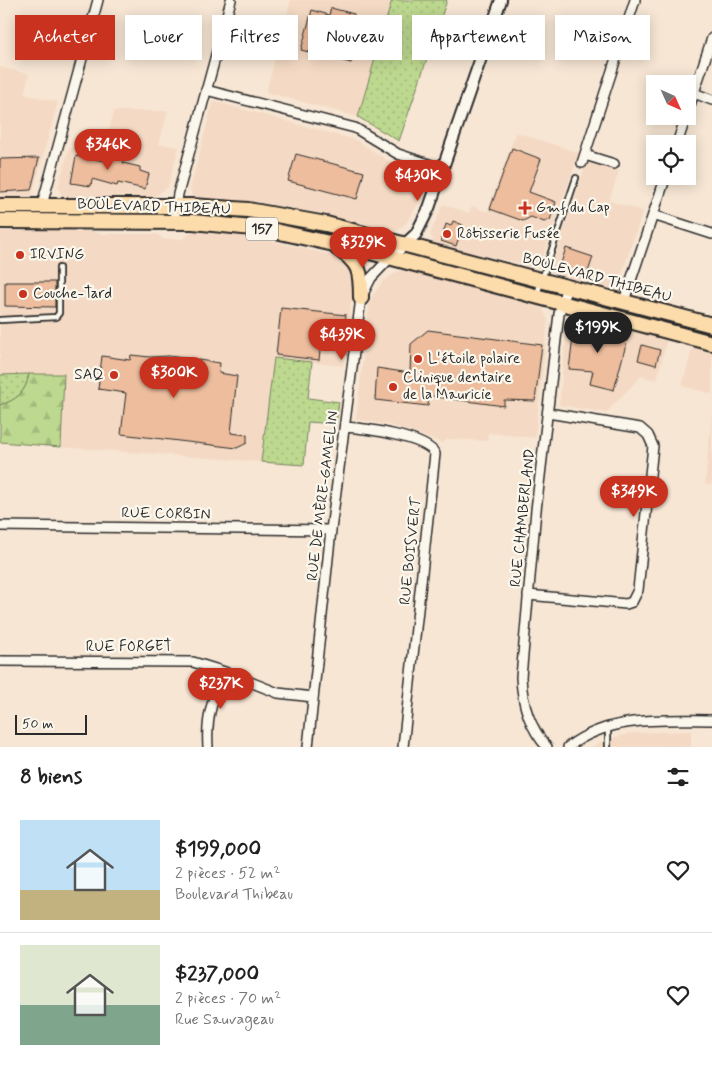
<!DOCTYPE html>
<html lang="fr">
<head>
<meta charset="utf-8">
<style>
	body { margin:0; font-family:Mynerve,sans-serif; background:#f2f2f2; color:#222; height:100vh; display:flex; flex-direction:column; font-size:19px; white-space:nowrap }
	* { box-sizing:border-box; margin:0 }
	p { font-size:16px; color:#767676 }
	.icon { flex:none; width:28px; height:28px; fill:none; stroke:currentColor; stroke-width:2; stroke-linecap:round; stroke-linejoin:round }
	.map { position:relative; height:747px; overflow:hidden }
	.panel { display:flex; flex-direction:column; background:#fff; flex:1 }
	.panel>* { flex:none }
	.top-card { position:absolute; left:15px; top:15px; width:682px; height:45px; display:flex; gap:10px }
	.needle { width:32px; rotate:135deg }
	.buttons { position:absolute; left:646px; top:75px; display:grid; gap:10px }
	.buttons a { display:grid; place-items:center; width:50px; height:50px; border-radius:0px; background:#fff; box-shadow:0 2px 12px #0003; font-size:25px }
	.scale { position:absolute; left:15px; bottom:12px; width:72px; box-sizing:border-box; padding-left:5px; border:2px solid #2b2b2b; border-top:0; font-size:14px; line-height:18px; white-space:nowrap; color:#2b2b2b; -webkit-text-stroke:4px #fbf7ec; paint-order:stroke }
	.price { position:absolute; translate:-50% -42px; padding:0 11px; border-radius:18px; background:#c8321e; color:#fff; font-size:16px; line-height:32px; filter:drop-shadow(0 1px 2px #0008) }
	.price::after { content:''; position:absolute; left:50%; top:30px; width:15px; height:11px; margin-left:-8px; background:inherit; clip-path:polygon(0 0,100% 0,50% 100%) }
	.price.active { background:#222; color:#fff }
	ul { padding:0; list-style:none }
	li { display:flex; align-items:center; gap:15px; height:125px; padding:0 20px }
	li+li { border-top:1px solid #e0e0e0 }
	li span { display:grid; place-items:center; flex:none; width:140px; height:100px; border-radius:0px; color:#555 }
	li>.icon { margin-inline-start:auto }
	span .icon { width:60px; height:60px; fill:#fffc; stroke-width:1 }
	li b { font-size:21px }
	h2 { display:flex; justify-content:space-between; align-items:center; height:60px; padding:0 20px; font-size:21px }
	.pill { padding:0 18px; border-radius:0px; background:#fff; box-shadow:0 2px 12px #0003; font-size:18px; line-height:45px }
	.pill.active { background:#c8321e; color:#fff }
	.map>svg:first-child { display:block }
	.built { fill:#f4dac4 }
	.grass { fill:url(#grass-dots); stroke:#74825d }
	.forest { fill:url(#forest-firs); stroke:#74825d }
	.building { fill:#edbd9d; stroke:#2b2b2b }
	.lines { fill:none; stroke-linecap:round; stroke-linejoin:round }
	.service-casing { stroke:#2b2b2b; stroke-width:8 }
	.minor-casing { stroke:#2b2b2b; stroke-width:12 }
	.tertiary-casing { stroke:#2b2b2b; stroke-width:14 }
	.primary-casing { stroke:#2b2b2b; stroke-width:18 }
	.service { stroke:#fbf7ec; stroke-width:4.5 }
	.minor { stroke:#fbf7ec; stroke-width:9 }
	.tertiary { stroke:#fbf7ec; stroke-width:10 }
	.primary { stroke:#fddcac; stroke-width:14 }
	.poi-dot { fill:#c8321e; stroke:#fbf7ec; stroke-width:2 }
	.labels { text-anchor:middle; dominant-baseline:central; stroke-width:4.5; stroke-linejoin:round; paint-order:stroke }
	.shield { fill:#fbf7ec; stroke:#696865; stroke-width:1 }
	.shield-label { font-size:14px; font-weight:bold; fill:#2b2b2b }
	.street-label { font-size:15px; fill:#2b2b2b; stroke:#fbf7ec }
	.poi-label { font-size:15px; fill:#2b2b2b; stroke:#fbf7ec; text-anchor:start }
</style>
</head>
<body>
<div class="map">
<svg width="712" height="747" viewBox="0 0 712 747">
	<defs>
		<pattern id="grass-dots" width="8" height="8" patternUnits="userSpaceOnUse" patternTransform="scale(1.25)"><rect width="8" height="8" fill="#bdd88f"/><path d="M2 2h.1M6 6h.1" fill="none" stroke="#a3ba7c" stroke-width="1.8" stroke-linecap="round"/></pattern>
		<pattern id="forest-firs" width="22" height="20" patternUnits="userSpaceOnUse" patternTransform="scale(1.25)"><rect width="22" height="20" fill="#bdd88f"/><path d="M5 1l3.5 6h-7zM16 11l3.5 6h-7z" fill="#a3ba7c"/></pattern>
	</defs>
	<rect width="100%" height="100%" fill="#f7e6d4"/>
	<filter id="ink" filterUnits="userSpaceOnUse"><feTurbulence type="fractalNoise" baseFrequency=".02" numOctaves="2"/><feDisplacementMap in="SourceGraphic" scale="10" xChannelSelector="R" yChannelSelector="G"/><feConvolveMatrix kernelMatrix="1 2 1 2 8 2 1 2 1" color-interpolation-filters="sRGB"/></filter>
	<g filter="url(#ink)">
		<!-- built -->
		<path class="built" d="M291,0H392L358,117L266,92Z
			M0,67L29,74L24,94L58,102L32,196L0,197Z
			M213,101L356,140L392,163L429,176L421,200L406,223L397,232L291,208L193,197L190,189Z
			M114,111H168L159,144L179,147L168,187L154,197L62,196L58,187L69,148H104Z
			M516,132L579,153L539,268L438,245L434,242L430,234L443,204L469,213L472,206L487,212Z
			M587,161L619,171L609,201L643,211L617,288L614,290L559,276L550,271Z
			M77,228L102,234H157L163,239H183L194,230L246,235L340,257L352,268L354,279L343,366L274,358L261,462L61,447L64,374L0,375V231Z
			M401,270H410L533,302L543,309L548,320L535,438L488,433L487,441L447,439L443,443L389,425L356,419L369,306L372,296L383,281Z
			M578,316L667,339L657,380L641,376L606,413L559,405L567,326L572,319Z
			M693,346L712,351V394L682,386Z
			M712,413V485L705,484Z
			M691,731V747H591L606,740L631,733Z"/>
		<!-- grass -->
		<path class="grass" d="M392,0H447L399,141L358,117Z
			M274,358L312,362L308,398L339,402L336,424L308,422L304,465L261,462Z
			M29,374C26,392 17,400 0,405V375Z"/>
		<!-- forest -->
		<path class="forest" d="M29,374H64L61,447L0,442V405C17,400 26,392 29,374Z"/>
		<!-- building -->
		<path class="building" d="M331,8L354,14V21L363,23L351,63L301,50L312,10L329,15Z
			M512,148L541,159L529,192L556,202L550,220L544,222L531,217L523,221L490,209Z
			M108,149L126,154L123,163L140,167V171L149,174L145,189L118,183L117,186L92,179L91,186L71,183L76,156L105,161Z
			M296,154L364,172L357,199L288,181Z
			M39,158L31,190L0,192V159Z
			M453,221L463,225L456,246L441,241L446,224L451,226Z
			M566,248L593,257L586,278L559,269Z
			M5,282H55V307L5,306Z
			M281,308L346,315L342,344L321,342L319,360L276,355Z
			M575,322L596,325L595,329L628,337L614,390L590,384L593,371L569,369Z
			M428,330L542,345L535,401L504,400V406L429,396L428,406L375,400L377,368L410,373L411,344Z
			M642,345L660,350L656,365L638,360Z
			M131,355L150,357L169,356L220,363L219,373L237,376L231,433L247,435V443L237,448L121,434L126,393L98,389L102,356L130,360Z"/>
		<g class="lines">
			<!-- service casing -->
			<g class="service-casing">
				<path id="service" d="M537,294L576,178
					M0,320L56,317L59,313V268
					M608,747V727"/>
			</g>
			<!-- minor casing -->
			<g class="minor-casing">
				<path id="minor" d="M206,90L355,128L398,154L444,169
					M694,93L712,100
					M688,111L712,38
					M677,144L686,116
					M585,155L614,164
					M582,163L635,0
					M42,205L98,0
					M653,215L712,234
					M174,222L178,194L231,0
					M624,301L666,176
					M345,427C364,428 427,437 435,454L403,747
					M0,526L331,530
					M528,595L626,604L632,602L638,590L653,446L648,435L640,428L548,413
					M0,661L193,662L225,672L278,693L313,697
					M208,747C206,716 212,700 225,672
					M308,747L331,530L361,298L371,278L390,258
					M547,747C529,727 522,704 521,677L536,510L559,314L567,286
					M568,747C610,715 663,720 712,720"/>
			</g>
			<!-- tertiary casing -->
			<g class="tertiary-casing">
				<path id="tertiary" d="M390,258L416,234L429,208L501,0"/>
			</g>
			<!-- primary casing -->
			<g class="primary-casing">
				<path id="primary" d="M0,206H192L248,210L326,224L712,325
					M0,221L193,222L271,230L370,252L712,343
					M336,247C360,263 361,270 361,298"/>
			</g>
			<!-- service -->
			<use href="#service" class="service"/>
			<!-- minor -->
			<use href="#minor" class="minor"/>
			<!-- tertiary -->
			<use href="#tertiary" class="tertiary"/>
			<!-- primary -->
			<use href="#primary" class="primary"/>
		</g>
	</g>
	<!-- markers -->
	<g class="poi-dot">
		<path d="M522.5 200.5h5v5h5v5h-5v5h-5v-5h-5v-5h5z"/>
		<circle cx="447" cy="234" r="5"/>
		<circle cx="20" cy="255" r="5"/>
		<circle cx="23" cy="294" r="5"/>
		<circle cx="418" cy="359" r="5"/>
		<circle cx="114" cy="375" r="5"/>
		<circle cx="393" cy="387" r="5"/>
	</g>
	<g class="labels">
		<!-- shield labels -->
		<rect class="shield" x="246" y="217.5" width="32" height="23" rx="4"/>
		<g class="shield-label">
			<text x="262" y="229">157</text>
		</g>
		<!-- street labels -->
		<g class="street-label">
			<text transform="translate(154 207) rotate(2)">BOULEVARD THIBEAU</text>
			<text transform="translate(597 278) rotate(15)">BOULEVARD THIBEAU</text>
			<text transform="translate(323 496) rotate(-83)">RUE DE MÈRE-GAMELIN</text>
			<text transform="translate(166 514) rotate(1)">RUE CORBIN</text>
			<text transform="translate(523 518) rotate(-84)">RUE CHAMBERLAND</text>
			<text transform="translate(411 551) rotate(-84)">RUE BOISVERT</text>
			<text x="129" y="647">RUE FORGET</text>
		</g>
		<!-- poi labels -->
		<g class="poi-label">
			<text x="536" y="208">Gmf du Cap</text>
			<text x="457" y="234">Rôtisserie Fusée</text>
			<text x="30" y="255">IRVING</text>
			<text x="33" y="294">Couche-Tard</text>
			<text x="428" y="359">L'étoile polaire</text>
			<text x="104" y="375" text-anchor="end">SAQ</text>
			<text x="403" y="378">Clinique dentaire<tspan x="403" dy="17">de la Mauricie</tspan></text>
		</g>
	</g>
</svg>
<div class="buttons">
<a><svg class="needle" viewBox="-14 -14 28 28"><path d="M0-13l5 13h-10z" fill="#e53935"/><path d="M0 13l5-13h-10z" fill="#767676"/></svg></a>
<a><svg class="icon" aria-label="locate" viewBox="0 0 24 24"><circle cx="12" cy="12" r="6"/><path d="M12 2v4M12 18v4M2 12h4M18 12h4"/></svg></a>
</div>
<div class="scale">50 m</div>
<b class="price" style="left:108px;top:171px">$346K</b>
<b class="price" style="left:418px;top:202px">$430K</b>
<b class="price" style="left:363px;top:269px">$329K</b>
<b class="price active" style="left:598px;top:354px">$199K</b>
<b class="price" style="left:342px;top:361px">$439K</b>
<b class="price" style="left:174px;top:399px">$300K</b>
<b class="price" style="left:634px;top:518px">$349K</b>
<b class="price" style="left:221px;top:710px">$237K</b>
<div class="top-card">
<a class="pill active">Acheter</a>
<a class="pill">Louer</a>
<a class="pill">Filtres</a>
<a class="pill">Nouveau</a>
<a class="pill">Appartement</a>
<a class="pill">Maison</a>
</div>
</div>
<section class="panel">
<h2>8 biens<svg class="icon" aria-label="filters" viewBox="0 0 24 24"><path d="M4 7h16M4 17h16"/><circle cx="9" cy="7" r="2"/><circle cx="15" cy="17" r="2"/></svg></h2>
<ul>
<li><span style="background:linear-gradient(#bfe0f5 70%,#c2b280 0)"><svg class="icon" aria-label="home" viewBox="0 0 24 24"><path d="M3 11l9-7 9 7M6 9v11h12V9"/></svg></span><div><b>$199,000</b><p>2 pièces · 52 m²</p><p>Boulevard Thibeau</p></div><svg class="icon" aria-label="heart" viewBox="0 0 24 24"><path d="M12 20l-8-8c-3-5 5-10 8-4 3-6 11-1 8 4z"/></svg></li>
<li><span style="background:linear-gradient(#dfe7d0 60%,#7fa58c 0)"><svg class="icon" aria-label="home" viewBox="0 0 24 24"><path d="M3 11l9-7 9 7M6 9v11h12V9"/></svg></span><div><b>$237,000</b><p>2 pièces · 70 m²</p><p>Rue Sauvageau</p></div><svg class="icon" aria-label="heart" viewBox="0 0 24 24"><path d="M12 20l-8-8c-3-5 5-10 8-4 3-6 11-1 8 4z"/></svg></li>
</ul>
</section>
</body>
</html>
